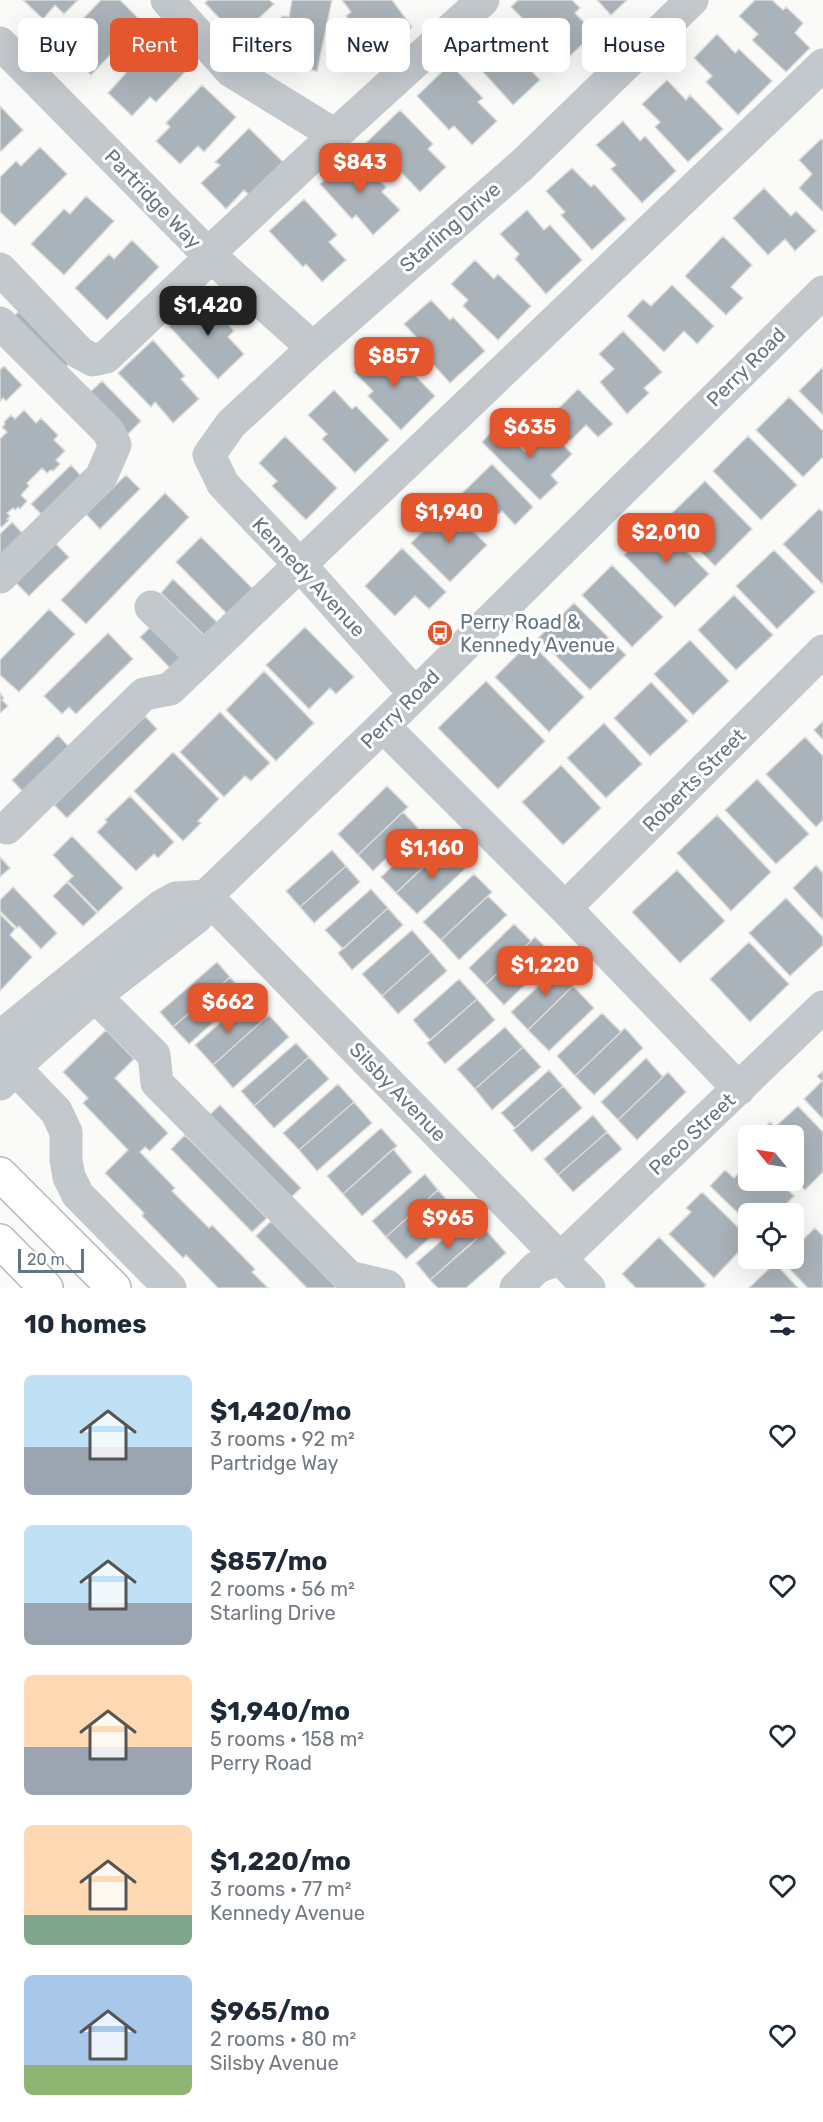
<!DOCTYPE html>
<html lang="en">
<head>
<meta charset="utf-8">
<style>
	body { margin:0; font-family:Rubik,sans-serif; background:#f2f2f3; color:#1f2937; height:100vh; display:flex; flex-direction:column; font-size:22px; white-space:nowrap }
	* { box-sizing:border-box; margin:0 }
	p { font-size:20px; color:#747a83 }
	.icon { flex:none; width:33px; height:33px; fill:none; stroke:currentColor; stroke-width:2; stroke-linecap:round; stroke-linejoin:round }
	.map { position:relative; height:1288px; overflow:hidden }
	.details { display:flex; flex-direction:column; background:#fff; flex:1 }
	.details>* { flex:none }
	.top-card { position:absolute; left:18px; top:18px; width:788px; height:54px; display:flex; gap:12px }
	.needle { width:39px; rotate:300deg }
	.fabs { position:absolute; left:738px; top:1125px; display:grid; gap:12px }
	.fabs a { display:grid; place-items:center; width:66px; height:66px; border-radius:9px; background:#fff; box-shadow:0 6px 24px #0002; font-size:30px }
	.scale { position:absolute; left:18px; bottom:15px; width:66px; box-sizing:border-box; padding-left:6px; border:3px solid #657683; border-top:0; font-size:16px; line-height:21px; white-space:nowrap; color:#657683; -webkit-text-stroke:4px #fff; paint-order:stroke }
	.price { position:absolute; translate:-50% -51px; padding:0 14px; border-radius:12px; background:#e4572e; color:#fff; font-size:20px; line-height:39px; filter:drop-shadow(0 2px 3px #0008) }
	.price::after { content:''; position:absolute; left:50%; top:36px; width:18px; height:14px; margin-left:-9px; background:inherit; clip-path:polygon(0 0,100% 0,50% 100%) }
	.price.selected { background:#222; color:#fff }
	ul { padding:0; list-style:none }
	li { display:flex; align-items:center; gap:18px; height:150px; padding:0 24px }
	li span { display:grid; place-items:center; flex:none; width:168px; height:120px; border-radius:9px; color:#555 }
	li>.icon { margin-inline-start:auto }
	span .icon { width:72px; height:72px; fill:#fffc; stroke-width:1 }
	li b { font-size:26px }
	h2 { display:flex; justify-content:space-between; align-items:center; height:72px; padding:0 24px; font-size:26px }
	.chip { padding:0 21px; border-radius:9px; background:#fff; box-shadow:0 6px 24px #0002; font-size:21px; line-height:54px }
	.chip.selected { background:#e4572e; color:#fff }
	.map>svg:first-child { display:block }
	.building { fill:#aab3b9; stroke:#dcdcda; stroke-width:1.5 }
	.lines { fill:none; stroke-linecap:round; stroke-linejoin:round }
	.major-casing { stroke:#b5babe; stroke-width:36 }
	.minor { stroke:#c3c8cc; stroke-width:33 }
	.major { stroke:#fff; stroke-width:33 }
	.labels { text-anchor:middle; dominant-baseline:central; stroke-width:6; stroke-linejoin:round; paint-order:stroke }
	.street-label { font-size:20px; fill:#657683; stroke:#fff }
	.poi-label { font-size:20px; fill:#657683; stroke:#fff; text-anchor:start }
</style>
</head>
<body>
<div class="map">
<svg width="823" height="1288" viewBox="0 0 823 1288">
	<rect width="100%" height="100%" fill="#fafaf8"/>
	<!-- building -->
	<path class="building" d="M23,0H78L64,14L55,5L43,19Z
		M101,0H120L142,22L91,75L63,47L81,28L77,25Z
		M208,0H269L274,4L238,38L205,3Z
		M292,0H332L317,71L272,62L282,16L289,17Z
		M342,0H392L412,27L374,55L346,16L351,12Z
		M518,0H572L580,8L575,13L594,33L569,57L549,36L545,41L511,7Z
		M597,0H627L611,15Z
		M755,0H772L783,10L786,7L803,23L795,33L810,48L786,72L752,40L758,34L739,16Z
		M498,20L530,55L523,62L540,80L513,105L464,51Z
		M717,34L735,53L739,49L772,81L738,115L706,82L712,76L694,58Z
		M154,36L188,69L156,102L150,97L132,116L108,93L126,73L122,69Z
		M450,64L483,98L478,102L497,121L472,145L454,126L449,130L417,96Z
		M667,80L686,100L690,95L723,129L688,162L655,127L660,122L642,104Z
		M202,85L236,117L204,152L198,146L180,164L156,141L170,127L166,123Z
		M0,106L23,130L0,152Z
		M400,110L433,144L428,149L446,167L420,192L402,173L398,177L366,143Z
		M623,121L640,141L645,136L676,171L642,203L611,169L616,165L596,145Z
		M249,128L283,162L249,195L244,190L226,209L201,183L220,165L215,162Z
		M821,139L823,141V212L799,188L812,174L799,160Z
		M40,147L67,174L15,226L0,212V177L16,161L21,166Z
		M354,153L386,187L382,192L400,210L373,235L356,215L352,219L320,184Z
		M572,168L591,187L594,184L626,219L592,250L561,215L565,212L546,191Z
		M764,188L791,216L796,211L816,231L795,251L785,239L768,255L733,218Z
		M86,196L114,221L64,275L31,244L64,209L70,214Z
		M304,199L337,235L329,242L346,260L322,282L306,264L303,267L269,231Z
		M527,210L544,230L550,225L582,260L546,294L515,259L519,254L500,234Z
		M723,236L752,265L731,287L743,298L726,315L685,276Z
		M132,240L159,267L107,320L75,288L109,254L114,259Z
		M475,260L494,279L498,274L531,306L498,340L463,306L468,300L451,284Z
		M672,285L714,326L697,344L684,331L664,352L627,316L643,299L651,306Z
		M201,296L234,331L228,337L244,354L218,379L169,326Z
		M431,300L450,320L453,317L485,351L450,383L418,348L423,344L404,324Z
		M26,304L77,356L63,370L11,319Z
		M623,331L662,372L644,388L649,393L627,414L600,382L614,369L599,354Z
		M153,340L185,376L181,379L199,399L173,423L155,402L151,407L118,373Z
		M379,347L398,366L402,362L435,396L401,430L368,396L373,391L354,372Z
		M4,366L22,385L6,401L3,398L0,401V368L1,369Z
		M823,367V415L799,391Z
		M102,381L141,421L127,435L87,395Z
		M578,389L613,424L598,437L586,425L570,441L548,419Z
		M334,390L352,409L356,406L389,440L355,473L322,439L327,434L308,415Z
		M789,397L823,431V457L803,477L756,430Z
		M24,410L36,423L41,418L58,435L54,440L65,451L56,460L60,464L53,471L51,470L47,473L42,468L27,483L29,486L21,495L27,501L20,509L18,507L15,510L13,508L7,513L10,516L7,519L9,520L2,527L0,526V439L7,432L2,427L5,424L4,422L11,415L15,419Z
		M498,425L525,452L547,428L572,454L551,475L558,483L540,500L482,442Z
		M285,436L337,488L306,520L272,486L277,481L259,463Z
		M748,436L797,485L761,520L713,471Z
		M492,464L533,507L515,525L502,511L481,530L454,501Z
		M71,465L85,480L45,518L31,504Z
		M126,475L140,489L100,529L86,514Z
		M705,481L752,529L715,566L667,518Z
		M165,493L189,517L86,624L61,600Z
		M448,506L487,545L450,582L411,543Z
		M819,509L823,512V585L783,544Z
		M657,521L709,574L675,607L624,555Z
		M12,522L26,537L0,563V534Z
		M201,537L258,594L232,619L176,562Z
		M55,543L69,557L29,596L15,582Z
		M402,548L446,592L429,609L415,596L395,616L365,586Z
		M774,550L815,592L777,629L736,586Z
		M612,565L663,617L632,647L582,595Z
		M173,579L226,631L213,644L161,593Z
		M734,595L773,635L736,670L698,630Z
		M574,603L626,655L590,690L538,638Z
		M49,609L75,634L19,692L0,675V660Z
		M153,625L185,657L172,670L140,637Z
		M305,627L354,677L336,694L330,688L309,709L266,665Z
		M108,633L133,659L76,714L69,707L62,714L44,696Z
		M690,640L729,681L693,715L654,674Z
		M530,642L584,697L549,732L495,677Z
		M264,671L314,723L276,761L226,710Z
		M486,681L545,741L498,789L438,728Z
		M651,682L688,721L650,756L614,718Z
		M0,693L4,698L2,700L8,706L0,713Z
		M220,712L270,763L251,781L245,776L224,797L180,752Z
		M145,716L157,729L67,818L54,805Z
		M823,721V740L814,730Z
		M604,723L642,764L606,798L567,758Z
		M58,735L70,748L24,793L12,780Z
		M805,737L823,756V820L816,827L766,774Z
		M173,752L219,799L198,821L201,823L183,841L134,791Z
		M561,765L601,808L563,845L522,802Z
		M757,779L809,834L776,864L725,810Z
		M387,786L408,807L358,855L338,834Z
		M130,796L174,842L158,858L154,854L136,871L97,832L107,822L105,820Z
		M403,812L418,828L373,871L358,855Z
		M717,815L771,872L731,911L677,853Z
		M72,836L123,888L98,912L68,881L73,876L53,855Z
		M424,836L440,852L396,893L381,877Z
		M446,845L467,867L417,914L396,893Z
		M332,850L346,866L300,907L286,891Z
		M0,857L10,868L0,877Z
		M816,865L823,873V920L793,888Z
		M346,866L360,882L314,923L300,907Z
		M677,870L725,921L680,963L632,912Z
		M474,874L492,892L441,940L423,922Z
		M67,882L97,913L83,926L53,896Z
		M13,887L57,933L41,949L19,926L17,928L0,911V900Z
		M371,889L388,908L343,949L325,930Z
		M488,896L507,915L459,960L441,940Z
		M786,898L823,937V945L790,976L749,933Z
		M388,908L403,925L352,970L338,953Z
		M0,914L15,929L10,935L32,957L0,991Z
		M514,924L531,941L485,985L469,968Z
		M412,930L431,952L382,996L362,974Z
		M535,937L555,956L504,1005L485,985Z
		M749,942L789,984L750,1022L710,979Z
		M431,952L447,971L398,1014L382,996Z
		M217,962L230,977L173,1027L160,1012Z
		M562,964L578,981L528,1030L511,1012Z
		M230,977L245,994L189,1044L173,1027Z
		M459,979L477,999L430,1040L413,1020Z
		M573,986L594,1008L549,1051L528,1030Z
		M477,999L495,1020L445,1064L427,1043Z
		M244,1002L261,1022L213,1065L195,1045Z
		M602,1013L621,1032L575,1076L557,1056Z
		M269,1015L289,1037L233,1088L213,1065Z
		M505,1027L523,1047L475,1089L457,1069Z
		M625,1028L643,1048L594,1095L575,1076Z
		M106,1030L134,1059L115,1078L168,1133L150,1151L145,1147L140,1152L175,1188L172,1191L209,1228L212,1225L255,1269L252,1272L268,1288H218L186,1255L183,1258L142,1216L144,1213L105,1173L128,1150L83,1103L88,1098L63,1072Z
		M296,1043L309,1057L254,1106L241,1091Z
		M523,1047L541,1067L492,1110L475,1089Z
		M309,1057L329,1079L274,1128L254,1106Z
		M646,1058L663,1077L618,1120L601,1102Z
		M549,1070L563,1086L515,1128L501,1113Z
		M823,1071V1119L804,1099L822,1081L817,1076Z
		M668,1072L686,1092L637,1140L618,1120Z
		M338,1084L354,1102L299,1150L283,1133Z
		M563,1086L582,1108L532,1152L513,1130Z
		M354,1102L372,1123L317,1171L299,1150Z
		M220,1105L301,1188L286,1202L205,1119Z
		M798,1106L823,1132V1172L805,1190L794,1179V1136H757L770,1122L775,1127Z
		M593,1115L607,1132L558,1175L544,1159Z
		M381,1128L397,1146L343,1194L327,1176Z
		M607,1132L622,1149L573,1192L558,1175Z
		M185,1135L267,1218L252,1232L171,1149Z
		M393,1149L412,1172L362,1216L343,1194Z
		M748,1163V1180H778L794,1196L777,1214H748V1223L710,1186L725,1170L734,1178Z
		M425,1174L438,1190L386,1237L372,1221Z
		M438,1190L458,1213L406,1259L386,1237Z
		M702,1192L748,1237V1242L714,1278L669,1234L691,1212L686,1208Z
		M465,1220L480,1236L430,1280L416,1263Z
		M271,1221L337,1288H307L256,1236Z
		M815,1228L823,1236V1288H808L781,1260L794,1258V1248Z
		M486,1230L506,1253L466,1288H438L430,1280Z
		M659,1237L706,1285L703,1288H636L622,1274Z
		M775,1263L798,1288H749Z"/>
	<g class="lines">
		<!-- major casing -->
		<g class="major-casing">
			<path id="major" d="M0,1174L114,1288
				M0,1241L46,1288"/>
		</g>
		<!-- minor -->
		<path class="minor" d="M167,0L231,71L335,135
			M0,43L208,254L313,348
			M208,254L335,135L483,0
			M0,269L80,353L93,360L106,357L211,257
			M0,323L108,431L115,445L101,477L0,577
			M151,607L203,658
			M415,694L301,566L223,484L209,455L231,424L313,348L522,165L692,0
			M383,726L565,908L739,1089
			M7,828L144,694L170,689L823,65
			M206,896L589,1288
			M565,908L823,651
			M95,996L154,1055L157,1083L349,1277L387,1286L389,1288
			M0,1037L160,907L176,898L206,896
			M0,1053L56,1111L66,1132V1160L69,1177L78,1195L170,1288
			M0,1084L31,1052L95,996L197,917L206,896L383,726L823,292
			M516,1288L537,1267L560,1259L823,1007"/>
		<!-- major -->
		<use href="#major" class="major"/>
	</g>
	<!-- icons -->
	<defs>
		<g id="bus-disc" transform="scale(1.35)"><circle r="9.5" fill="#e4572e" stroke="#fff"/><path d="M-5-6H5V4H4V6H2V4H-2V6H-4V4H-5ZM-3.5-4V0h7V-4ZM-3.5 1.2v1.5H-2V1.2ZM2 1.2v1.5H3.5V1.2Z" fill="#fff"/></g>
	</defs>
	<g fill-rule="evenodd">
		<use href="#bus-disc" x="440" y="633"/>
	</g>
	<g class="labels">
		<!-- street labels -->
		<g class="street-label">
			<text transform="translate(153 199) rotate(46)">Partridge Way</text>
			<text transform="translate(450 227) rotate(-41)">Starling Drive</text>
			<text transform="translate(746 367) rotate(-45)">Perry Road</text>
			<text transform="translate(309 577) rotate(47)">Kennedy Avenue</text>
			<text transform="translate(400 709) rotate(-45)">Perry Road</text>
			<text transform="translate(694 780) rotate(-45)">Roberts Street</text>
			<text transform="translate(398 1092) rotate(46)">Silsby Avenue</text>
			<text transform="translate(692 1134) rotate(-43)">Peco Street</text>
		</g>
		<!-- poi labels -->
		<g class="poi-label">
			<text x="460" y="622">Perry Road &amp;<tspan x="460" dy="23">Kennedy Avenue</tspan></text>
		</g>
	</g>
</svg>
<div class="fabs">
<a><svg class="needle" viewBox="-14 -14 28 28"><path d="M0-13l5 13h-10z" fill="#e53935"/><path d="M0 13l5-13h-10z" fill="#747a83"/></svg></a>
<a><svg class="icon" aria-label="locate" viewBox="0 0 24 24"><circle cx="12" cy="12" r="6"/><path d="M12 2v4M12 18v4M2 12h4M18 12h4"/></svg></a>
</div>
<div class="scale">20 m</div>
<b class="price" style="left:360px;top:194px">$843</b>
<b class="price selected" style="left:208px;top:337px">$1,420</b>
<b class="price" style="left:394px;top:388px">$857</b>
<b class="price" style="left:530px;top:459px">$635</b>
<b class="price" style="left:449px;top:544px">$1,940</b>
<b class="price" style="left:666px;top:564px">$2,010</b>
<b class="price" style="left:432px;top:880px">$1,160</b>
<b class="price" style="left:545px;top:997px">$1,220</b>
<b class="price" style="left:228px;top:1034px">$662</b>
<b class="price" style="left:448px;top:1250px">$965</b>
<div class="top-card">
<a class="chip">Buy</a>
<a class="chip selected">Rent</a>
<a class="chip">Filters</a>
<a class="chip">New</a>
<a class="chip">Apartment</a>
<a class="chip">House</a>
</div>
</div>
<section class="details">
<h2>10 homes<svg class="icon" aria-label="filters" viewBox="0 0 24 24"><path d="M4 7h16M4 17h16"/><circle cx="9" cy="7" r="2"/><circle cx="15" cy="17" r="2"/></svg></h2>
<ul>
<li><span style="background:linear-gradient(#bfe0f5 60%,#9aa5b1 0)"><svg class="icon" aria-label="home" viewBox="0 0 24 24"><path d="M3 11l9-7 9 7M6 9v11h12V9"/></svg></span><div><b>$1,420/mo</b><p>3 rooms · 92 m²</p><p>Partridge Way</p></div><svg class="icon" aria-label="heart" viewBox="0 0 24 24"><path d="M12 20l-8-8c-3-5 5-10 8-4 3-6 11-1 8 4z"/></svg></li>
<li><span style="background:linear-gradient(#bfe0f5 65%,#9aa5b1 0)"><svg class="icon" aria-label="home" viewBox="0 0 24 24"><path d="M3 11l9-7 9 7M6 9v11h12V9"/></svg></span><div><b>$857/mo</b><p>2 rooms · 56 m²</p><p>Starling Drive</p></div><svg class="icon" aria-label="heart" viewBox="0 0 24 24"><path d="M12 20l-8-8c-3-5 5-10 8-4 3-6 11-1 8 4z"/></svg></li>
<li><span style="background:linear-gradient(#ffd9b3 60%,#9aa5b1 0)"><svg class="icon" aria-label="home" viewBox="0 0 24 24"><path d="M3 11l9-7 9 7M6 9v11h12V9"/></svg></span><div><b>$1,940/mo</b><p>5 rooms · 158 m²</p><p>Perry Road</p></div><svg class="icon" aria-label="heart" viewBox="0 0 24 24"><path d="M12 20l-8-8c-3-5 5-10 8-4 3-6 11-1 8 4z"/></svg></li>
<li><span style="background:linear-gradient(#ffd9b3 75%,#7fa58c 0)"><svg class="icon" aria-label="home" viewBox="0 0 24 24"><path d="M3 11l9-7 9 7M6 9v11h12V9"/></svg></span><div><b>$1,220/mo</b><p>3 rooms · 77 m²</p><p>Kennedy Avenue</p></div><svg class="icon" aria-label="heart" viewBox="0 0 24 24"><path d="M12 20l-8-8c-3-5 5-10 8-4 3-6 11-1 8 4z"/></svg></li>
<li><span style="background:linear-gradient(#a9c7e8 75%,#8fb573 0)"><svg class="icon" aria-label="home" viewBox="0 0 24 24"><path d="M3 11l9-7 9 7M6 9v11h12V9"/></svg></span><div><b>$965/mo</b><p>2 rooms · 80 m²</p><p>Silsby Avenue</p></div><svg class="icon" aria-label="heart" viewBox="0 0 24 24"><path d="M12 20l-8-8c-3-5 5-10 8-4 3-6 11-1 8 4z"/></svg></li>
</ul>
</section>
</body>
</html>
